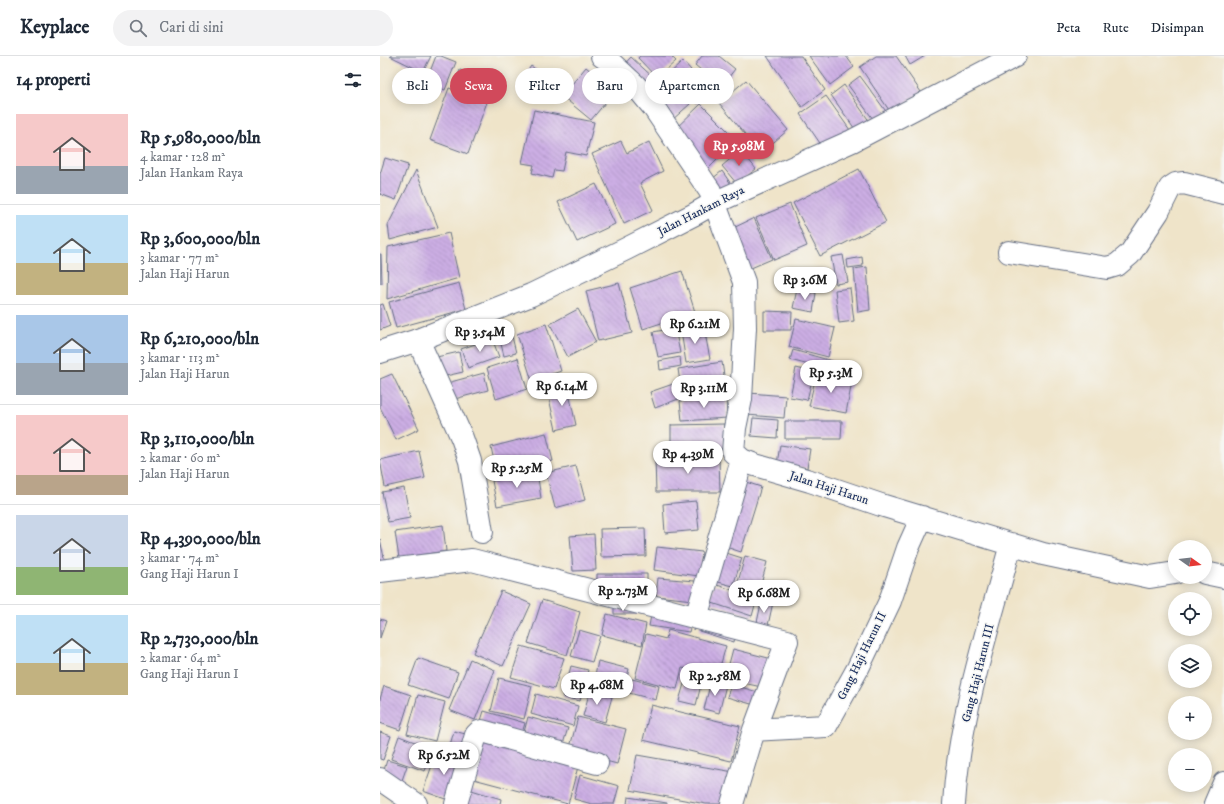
<!DOCTYPE html>
<html lang="id">
<head>
<meta charset="utf-8">
<style>
	body { margin:0; font-family:"IM FELL DW Pica",serif; background:#f2f2f3; color:#1f2937; height:100vh; display:flex; flex-direction:column; font-size:15px; white-space:nowrap }
	* { box-sizing:border-box; margin:0 }
	p { font-size:13px; color:#747a83 }
	.icon { flex:none; width:22px; height:22px; fill:none; stroke:currentColor; stroke-width:2; stroke-linecap:round; stroke-linejoin:round }
	.map { position:relative; flex:1; overflow:hidden }
	.panel { display:flex; flex-direction:column; background:#fff; width:380px }
	.panel>* { flex:none }
	.banner { position:absolute; left:12px; top:12px; width:380px; height:36px; display:flex; gap:8px }
	.needle { width:26px; rotate:104deg }
	.fabs { position:absolute; left:788px; top:484px; display:grid; gap:8px }
	.fabs a { display:grid; place-items:center; width:44px; height:44px; border-radius:50%; background:#fff; box-shadow:0 2px 10px #0003; font-size:20px }
	.price { position:absolute; translate:-50% -34px; padding:0 9px; border-radius:14px; background:#fff; color:#222; font-size:13px; line-height:26px; filter:drop-shadow(0 1px 2px #0008) }
	.price::after { content:''; position:absolute; left:50%; top:24px; width:12px; height:9px; margin-left:-6px; background:inherit; clip-path:polygon(0 0,100% 0,50% 100%) }
	.price.on { background:#d1495b; color:#fff }
	ul { padding:0; list-style:none }
	li { display:flex; align-items:center; gap:12px; height:100px; padding:0 16px }
	li+li { border-top:1px solid #e0e1e3 }
	li span { display:grid; place-items:center; flex:none; width:112px; height:80px; border-radius:0px; color:#555 }
	li>.icon { margin-inline-start:auto }
	span .icon { width:48px; height:48px; fill:#fffc; stroke-width:1 }
	li b { font-size:17px }
	h2 { display:flex; justify-content:space-between; align-items:center; height:48px; padding:0 16px; font-size:17px }
	.pill { padding:0 14px; border-radius:18px; background:#fff; box-shadow:0 2px 10px #0003; font-size:14px; line-height:36px }
	.pill.on { background:#d1495b; color:#fff }
	header { display:flex; align-items:center; gap:24px; box-sizing:border-box; height:56px; padding:0 20px; background:#fff; border-bottom:1px solid #e0e1e3 }
	header strong { font-size:19px }
	nav { display:flex; gap:22px; margin-inline-start:auto; font-size:14px }
	.search { width:280px; height:36px; background:#f2f2f3; display:flex; align-items:center; gap:10px; box-sizing:border-box; padding:0 14px; border-radius:22px; color:#747a83; font-size:15px }
	main { display:flex; flex:1; min-height:0 }
	.map>svg:first-child { display:block }
	.building { fill:url(#building-back-hatch) }
	.lines { fill:none; stroke-linecap:round; stroke-linejoin:round }
	.minor-casing { stroke:#656e83; stroke-width:24 }
	.primary-casing { stroke:#656e83; stroke-width:24 }
	.minor { stroke:#fff; stroke-width:22 }
	.primary { stroke:#fff; stroke-width:22 }
	.labels { text-anchor:middle; dominant-baseline:central; stroke-width:3; stroke-linejoin:round; paint-order:stroke }
	.street-label { font-size:12px; fill:#1b2f5e; stroke:#f6f6f2 }
</style>
</head>
<body>
<header>
<strong>Keyplace</strong>
<div class="search"><svg class="icon" aria-label="search" viewBox="0 0 24 24"><circle cx="10" cy="10" r="6"/><path d="M15 15l6 6"/></svg>Cari di sini</div>
<nav><a>Peta</a><a>Rute</a><a>Disimpan</a></nav>
</header>
<main>
<section class="panel">
<h2>14 properti<svg class="icon" aria-label="filters" viewBox="0 0 24 24"><path d="M4 7h16M4 17h16"/><circle cx="9" cy="7" r="2"/><circle cx="15" cy="17" r="2"/></svg></h2>
<ul>
<li><span style="background:linear-gradient(#f6c9c9 65%,#9aa5b1 0)"><svg class="icon" aria-label="home" viewBox="0 0 24 24"><path d="M3 11l9-7 9 7M6 9v11h12V9"/></svg></span><div><b>Rp 5,980,000/bln</b><p>4 kamar · 128 m²</p><p>Jalan Hankam Raya</p></div></li>
<li><span style="background:linear-gradient(#bfe0f5 60%,#c2b280 0)"><svg class="icon" aria-label="home" viewBox="0 0 24 24"><path d="M3 11l9-7 9 7M6 9v11h12V9"/></svg></span><div><b>Rp 3,600,000/bln</b><p>3 kamar · 77 m²</p><p>Jalan Haji Harun</p></div></li>
<li><span style="background:linear-gradient(#a9c7e8 60%,#9aa5b1 0)"><svg class="icon" aria-label="home" viewBox="0 0 24 24"><path d="M3 11l9-7 9 7M6 9v11h12V9"/></svg></span><div><b>Rp 6,210,000/bln</b><p>3 kamar · 113 m²</p><p>Jalan Haji Harun</p></div></li>
<li><span style="background:linear-gradient(#f6c9c9 75%,#b9a48a 0)"><svg class="icon" aria-label="home" viewBox="0 0 24 24"><path d="M3 11l9-7 9 7M6 9v11h12V9"/></svg></span><div><b>Rp 3,110,000/bln</b><p>2 kamar · 60 m²</p><p>Jalan Haji Harun</p></div></li>
<li><span style="background:linear-gradient(#c9d6e8 65%,#8fb573 0)"><svg class="icon" aria-label="home" viewBox="0 0 24 24"><path d="M3 11l9-7 9 7M6 9v11h12V9"/></svg></span><div><b>Rp 4,390,000/bln</b><p>3 kamar · 74 m²</p><p>Gang Haji Harun I</p></div></li>
<li><span style="background:linear-gradient(#bfe0f5 60%,#c2b280 0)"><svg class="icon" aria-label="home" viewBox="0 0 24 24"><path d="M3 11l9-7 9 7M6 9v11h12V9"/></svg></span><div><b>Rp 2,730,000/bln</b><p>2 kamar · 64 m²</p><p>Gang Haji Harun I</p></div></li>
</ul>
</section>
<div class="map">
<svg width="844" height="748" viewBox="0 0 844 748">
	<defs>
		<pattern id="building-back-hatch" width="6" height="6" patternUnits="userSpaceOnUse"><rect width="6" height="6" fill="#ccaee4"/><path d="M-1 5l2 2M0 0l6 6M5-1l2 2" fill="none" stroke="#a58ebc"/></pattern>
	</defs>
	<rect width="100%" height="100%" fill="#f6f6f2"/>
	<filter id="ink" filterUnits="userSpaceOnUse"><feTurbulence type="fractalNoise" baseFrequency=".025" numOctaves="2"/><feDisplacementMap in="SourceGraphic" scale="8" xChannelSelector="R" yChannelSelector="G"/><feConvolveMatrix kernelMatrix="1 2 1 2 8 2 1 2 1" color-interpolation-filters="sRGB"/></filter>
	<filter id="wash" filterUnits="userSpaceOnUse"><feTurbulence type="fractalNoise" baseFrequency=".012" numOctaves="4" result="noise"/><feDisplacementMap in="SourceGraphic" scale="16" xChannelSelector="R" yChannelSelector="G"/><feGaussianBlur stdDeviation="0.9" result="paint"/><feColorMatrix in="noise" values="0 0 0 0 0 0 0 0 0 0 0 0 0 0 0 0 0 1.4 0 .05"/><feComposite in="paint" operator="in"/></filter>
	<g filter="url(#wash)">
		<rect width="100%" height="100%" fill="#efe4c9"/>
		<g id="blocks">
			<!-- building -->
			<path class="building" d="M10,0H51L43,16Z
				M56,0H61L76,6L65,34L46,26Z
				M260,0H291L296,5L277,22L258,2Z
				M322,0H339L355,13L341,31L315,9Z
				M387,0H421L445,34L422,51Z
				M429,0H466L474,11L450,29Z
				M496,0H516L541,36L511,57L480,11Z
				M525,0H545L530,9Z
				M251,1L276,24L264,37L239,14Z
				M303,5L311,14L290,32L283,24Z
				M151,10L168,22L158,36L141,24Z
				M206,11L235,35L211,64L182,40Z
				M80,14L109,24L103,41L75,30Z
				M318,17L332,32L317,48L302,33Z
				M178,19L188,28L172,48L161,40Z
				M480,20L508,58L496,67L468,29Z
				M366,24L408,74L381,97L339,47Z
				M464,29L492,69L477,76L451,39Z
				M69,32L107,46L88,98L50,84Z
				M297,33L310,48L291,65L278,49Z
				M446,40L470,74L444,93L420,58Z
				M321,48L357,84L328,113L292,76Z
				M154,54L214,66L206,100L186,96L182,115L174,114L172,122L152,117L154,109L142,107Z
				M241,85L247,97L269,86L283,115L260,127L273,154L244,168L212,98Z
				M361,94L376,113L357,128L342,110Z
				M5,102L28,109L16,144L0,138V118Z
				M479,113L506,166L440,200L413,147Z
				M36,114L58,171L10,184L8,169Z
				M342,115L351,128L335,139L327,127Z
				M216,128L235,168L197,186L178,146Z
				M410,148L427,190L394,204L376,162Z
				M374,162L392,203L364,215L347,175Z
				M69,177L79,222L7,243L8,191Z
				M0,198H1L2,227H0Z
				M463,199L468,226L456,228L451,201Z
				M482,201L483,210L468,212L467,204Z
				M487,211L490,254L478,256L474,213Z
				M446,213L448,231L436,232L435,214Z
				M302,215L315,256L263,273L250,232Z
				M79,227L86,253L16,272L9,246Z
				M239,227L252,277L218,285L206,235Z
				M470,232L474,265L459,267L455,234Z
				M417,233L436,237L433,256L413,252Z
				M3,248L10,270L0,274V249Z
				M198,253L216,286L188,301L170,268Z
				M384,255L412,256L411,274H384Z
				M416,263L455,272L448,301L409,291Z
				M166,268L181,315L152,325L137,278Z
				M295,272L300,297L278,301L273,276Z
				M324,272L330,303L306,307L301,275Z
				M131,276L136,297L124,300L119,280Z
				M112,282L119,301L88,312L81,293Z
				M413,294L459,307L456,316L410,304Z
				M79,296L83,316L57,322L52,302Z
				M300,301L301,310L280,314L279,305Z
				M138,302L147,333L116,343L107,312Z
				M342,306L346,333L302,339L298,313Z
				M416,312L434,316L427,344L410,341Z
				M104,317L108,334L71,344L67,327Z
				M12,318L39,373L16,384L0,351V323Z
				M436,319L472,326L466,357L429,350Z
				M296,327L301,342L275,352L270,336Z
				M187,328L196,369L176,374L167,333Z
				M369,337L406,340L404,362L367,359Z
				M346,342L347,362L302,365L300,345Z
				M373,362L398,364L397,382L371,380Z
				M405,365H462L461,383H405Z
				M344,368V393L291,394V369Z
				M166,377L173,405L117,419L111,391Z
				M400,389L430,393L427,412L397,408Z
				M39,395L45,422L5,431L0,404Z
				M275,402H339L340,436H276Z
				M196,410L205,444L175,452L166,417Z
				M157,416L161,442L117,450L112,425Z
				M363,425L381,431L361,496L343,490Z
				M24,432L30,462L8,466L2,436Z
				M316,445L319,474L285,477L283,448Z
				M63,469L66,495L19,502L15,476Z
				M265,472L266,500L221,501L220,473Z
				M214,478L216,514L193,515L190,480Z
				M0,483L6,511L0,512Z
				M277,491L322,496L319,520L274,514Z
				M340,495L362,502L353,530L331,524Z
				M365,500L387,506L380,532L358,526Z
				M217,518H267V540L217,534Z
				M278,522L315,525L313,544L276,540Z
				M334,528L377,542L372,560L329,546Z
				M121,535L151,548L123,610L93,597Z
				M382,543L393,546L387,574L376,571Z
				M162,544L200,556L187,599L148,587Z
				M234,552L261,558H234Z
				M272,554L312,565L309,576L269,570Z
				M227,558L266,568L262,589L222,579Z
				M0,563L6,565L0,582Z
				M323,566L356,574L354,586L319,575Z
				M199,574L220,580L212,606L191,600Z
				M288,574L346,590L337,621L302,612L297,633L255,622L266,578L286,583Z
				M141,590L184,602L174,633L131,621Z
				M353,593L396,604L386,632L345,623Z
				M38,602L78,616L69,643L28,629Z
				M90,603L115,614L95,664L69,654Z
				M218,605L249,613L243,637L213,630Z
				M191,610L208,614L200,645L183,641Z
				M306,621L322,625L316,649L299,645Z
				M119,622L152,630L144,663L111,655Z
				M252,623L279,630L276,644L249,637Z
				M331,625L346,629L339,657L324,653Z
				M351,628L384,638L378,650L347,641Z
				M4,630L31,639L20,674L0,667V643Z
				M210,634L232,641L225,666L203,660Z
				M156,638L198,650L193,670L151,658Z
				M38,639L65,646L55,685L27,678Z
				M271,649L360,670L351,705L263,684Z
				M104,655L145,667L140,684L99,671Z
				M148,661L188,672L182,691L143,680Z
				M198,661L246,673L237,708L189,695Z
				M74,675L93,680L86,701L68,696Z
				M0,676L11,680L3,704L0,703Z
				M19,680L53,693L45,715L11,703Z
				M101,681L199,707L188,748L90,722Z
				M57,695L85,704L71,745L43,735Z
				M257,699L354,716L348,748H326L250,734Z
				M7,704L27,710L21,727L2,721Z
				M200,719L239,730L234,748H212L194,743Z
				M85,732L121,743L120,748H80Z
				M248,741L287,747V748H247Z"/>
		</g>
	</g>
	<g filter="url(#ink)">
		<use href="#blocks" fill-opacity="0" stroke="#656e83" stroke-width="1"/>
		<g class="lines">
			<!-- minor casing -->
			<g class="minor-casing">
				<path id="minor" d="M222,0L229,5L255,29L274,52L330,135L364,226L365,272L361,343L355,372L353,396L362,404L375,409L430,425L501,449L663,498L770,521L795,517
					M629,196L727,212L737,209L750,198L778,156L790,132L796,128L804,127L844,137
					M38,284L82,382L90,405L102,476
					M0,515L92,504L407,585L374,674L352,748
					M825,517L844,521
					M316,562L362,404
					M374,674L446,670L478,612L510,545L528,492L542,461
					M0,723L36,748
					M76,748L96,679L99,676L102,675L217,707
					M574,748C579,659 608,574 631,488
					M835,748L844,727"/>
			</g>
			<!-- primary casing -->
			<g class="primary-casing">
				<path id="primary" d="M0,296L38,284L151,239L246,193L313,159L334,147L472,85L635,0"/>
			</g>
			<!-- minor -->
			<use href="#minor" class="minor"/>
			<!-- primary -->
			<use href="#primary" class="primary"/>
		</g>
	</g>
	<g class="labels">
		<!-- street labels -->
		<g class="street-label">
			<text transform="translate(321 155) rotate(-27)">Jalan Hankam Raya</text>
			<text transform="translate(449 432) rotate(18)">Jalan Haji Harun</text>
			<text transform="translate(482 600) rotate(-64)">Gang Haji Harun II</text>
			<text transform="translate(598 617) rotate(-76)">Gang Haji Harun III</text>
		</g>
	</g>
</svg>
<div class="fabs">
<a><svg class="needle" viewBox="-14 -14 28 28"><path d="M0-13l5 13h-10z" fill="#e53935"/><path d="M0 13l5-13h-10z" fill="#747a83"/></svg></a>
<a><svg class="icon" aria-label="locate" viewBox="0 0 24 24"><circle cx="12" cy="12" r="6"/><path d="M12 2v4M12 18v4M2 12h4M18 12h4"/></svg></a>
<a><svg class="icon" aria-label="layers" viewBox="0 0 24 24"><path d="M12 4l9 5-9 5-9-5zM3 14l9 5 9-5"/></svg></a>
<a>+</a>
<a>−</a>
</div>
<b class="price on" style="left:359px;top:111px">Rp 5.98M</b>
<b class="price" style="left:425px;top:245px">Rp 3.6M</b>
<b class="price" style="left:315px;top:289px">Rp 6.21M</b>
<b class="price" style="left:100px;top:297px">Rp 3.54M</b>
<b class="price" style="left:451px;top:338px">Rp 5.3M</b>
<b class="price" style="left:182px;top:351px">Rp 6.14M</b>
<b class="price" style="left:324px;top:353px">Rp 3.11M</b>
<b class="price" style="left:308px;top:419px">Rp 4.39M</b>
<b class="price" style="left:137px;top:433px">Rp 5.25M</b>
<b class="price" style="left:243px;top:556px">Rp 2.73M</b>
<b class="price" style="left:384px;top:558px">Rp 6.68M</b>
<b class="price" style="left:335px;top:641px">Rp 2.58M</b>
<b class="price" style="left:217px;top:650px">Rp 4.68M</b>
<b class="price" style="left:64px;top:720px">Rp 6.52M</b>
<div class="banner">
<a class="pill">Beli</a>
<a class="pill on">Sewa</a>
<a class="pill">Filter</a>
<a class="pill">Baru</a>
<a class="pill">Apartemen</a>
</div>
</div>
</main>
</body>
</html>
